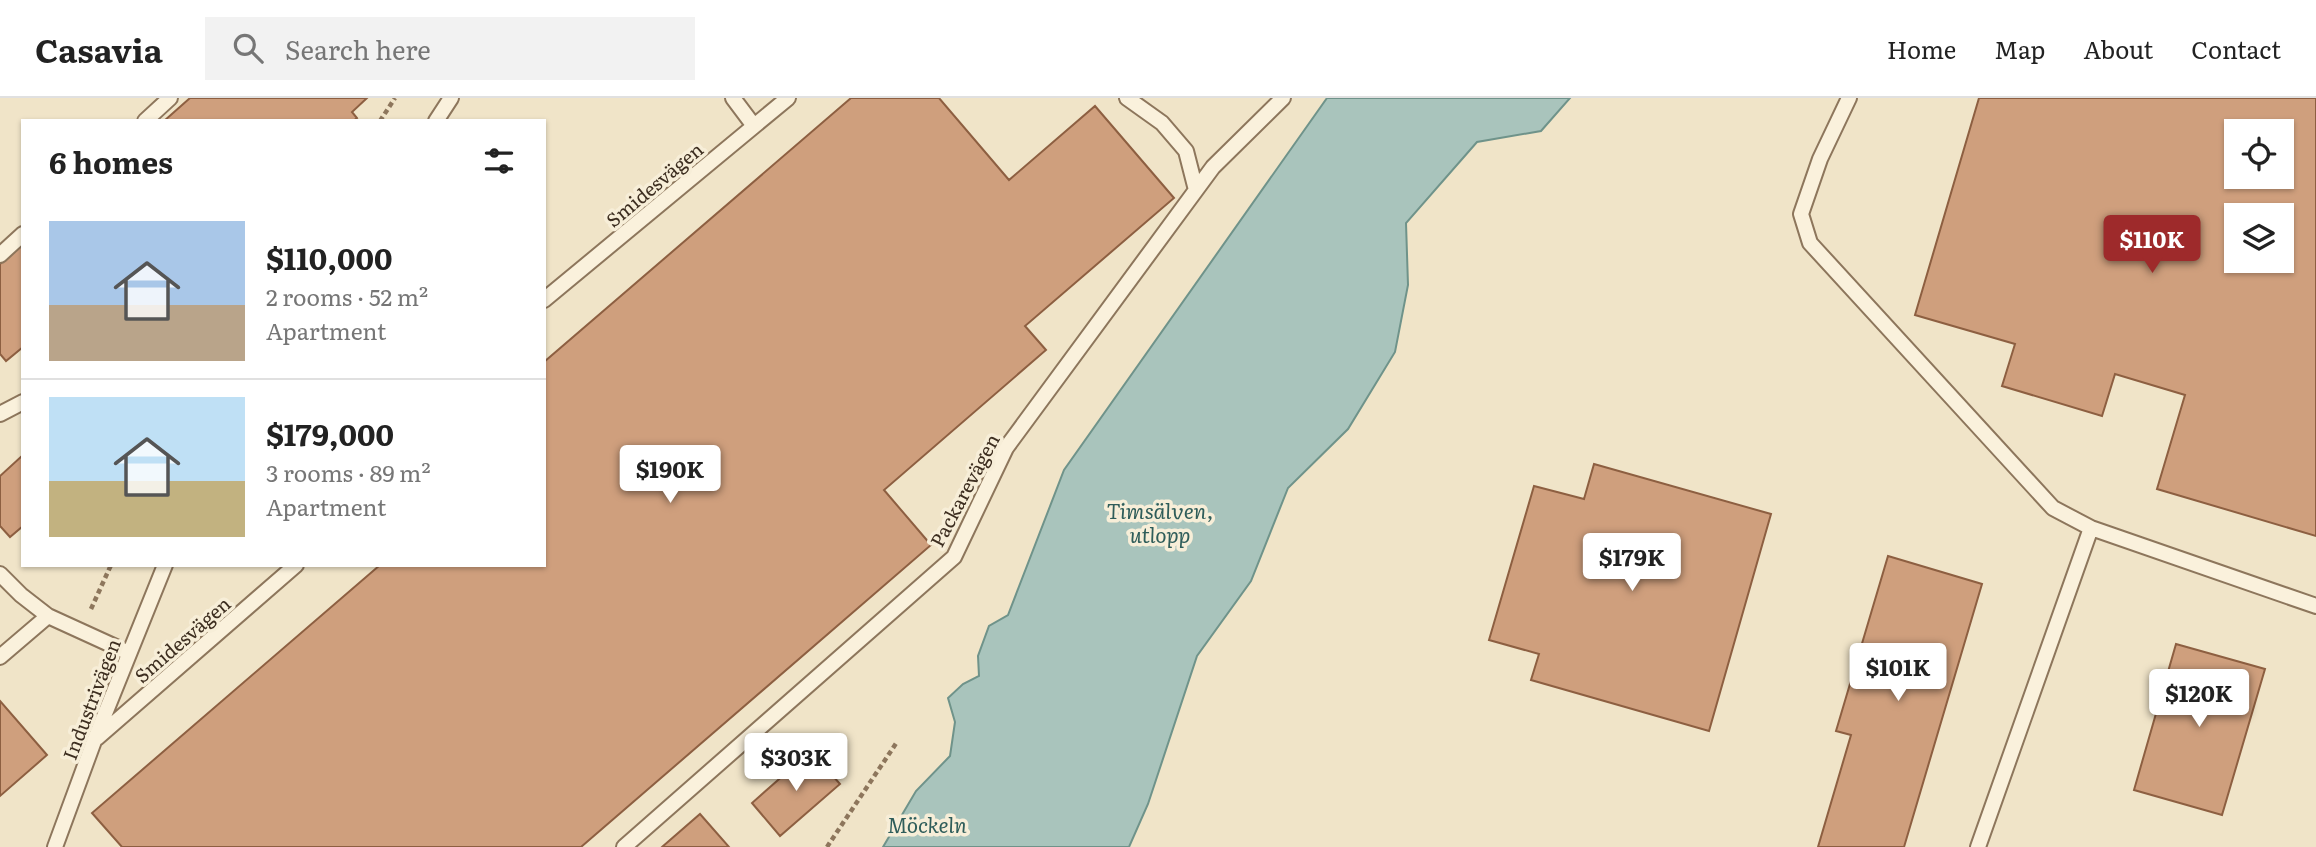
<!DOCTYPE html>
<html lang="en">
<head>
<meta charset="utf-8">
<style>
	body { margin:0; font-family:Literata,serif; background:#f2f2f2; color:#222; height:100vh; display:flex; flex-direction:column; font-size:26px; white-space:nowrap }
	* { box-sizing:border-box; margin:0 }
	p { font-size:23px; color:#767676 }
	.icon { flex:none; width:38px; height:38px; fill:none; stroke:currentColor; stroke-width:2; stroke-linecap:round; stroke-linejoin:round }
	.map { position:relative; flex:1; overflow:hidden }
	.details { position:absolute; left:21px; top:21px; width:525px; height:448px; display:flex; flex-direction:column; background:#fff; border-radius:0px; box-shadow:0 2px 5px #0004 }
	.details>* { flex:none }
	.controls { position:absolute; left:2224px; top:21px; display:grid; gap:14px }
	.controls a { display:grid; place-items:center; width:70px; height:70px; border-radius:0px; background:#fff; box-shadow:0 2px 5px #0004; font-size:35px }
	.price { position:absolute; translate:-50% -60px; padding:0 16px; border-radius:7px; background:#fff; color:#222; font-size:23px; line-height:46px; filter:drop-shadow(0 2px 4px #0008) }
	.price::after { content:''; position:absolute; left:50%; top:42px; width:21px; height:16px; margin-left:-10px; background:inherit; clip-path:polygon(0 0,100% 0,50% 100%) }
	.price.active { background:#9e2a2b; color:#fff }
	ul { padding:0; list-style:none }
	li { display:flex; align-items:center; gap:21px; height:175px; padding:0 28px }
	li+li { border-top:2px solid #e0e0e0 }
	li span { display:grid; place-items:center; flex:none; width:196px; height:140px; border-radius:0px; color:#555 }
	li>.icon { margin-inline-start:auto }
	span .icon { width:84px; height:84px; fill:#fffc; stroke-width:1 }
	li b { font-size:30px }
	h2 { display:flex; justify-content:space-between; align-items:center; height:84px; padding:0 28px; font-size:30px }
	header { display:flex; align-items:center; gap:42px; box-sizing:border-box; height:98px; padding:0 35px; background:#fff; border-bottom:2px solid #e0e0e0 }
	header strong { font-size:33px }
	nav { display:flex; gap:38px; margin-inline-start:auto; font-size:24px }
	.search { width:490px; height:63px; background:#f2f2f2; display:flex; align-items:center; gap:18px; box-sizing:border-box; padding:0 24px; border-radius:0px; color:#767676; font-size:26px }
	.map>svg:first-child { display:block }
	.water { fill:#a9c4bc; stroke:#6f938a; stroke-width:2 }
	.building { fill:#cf9f7d; stroke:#8d5f41; stroke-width:2; fill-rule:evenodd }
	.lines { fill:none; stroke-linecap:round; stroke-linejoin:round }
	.service-casing { stroke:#8d765c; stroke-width:18 }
	.path { stroke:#8d765c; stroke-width:4.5; stroke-dasharray:5 3.5; stroke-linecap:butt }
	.service { stroke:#faf1dc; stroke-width:14 }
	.labels { text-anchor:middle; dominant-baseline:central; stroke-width:7; stroke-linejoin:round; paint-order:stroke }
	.street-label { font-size:19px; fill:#3d2e20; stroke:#f7eed8 }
	.water-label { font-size:21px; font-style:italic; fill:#2f5d5a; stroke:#f7eed8 }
</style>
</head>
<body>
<header>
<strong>Casavia</strong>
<div class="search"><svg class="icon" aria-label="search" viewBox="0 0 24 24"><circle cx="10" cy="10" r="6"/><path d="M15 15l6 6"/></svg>Search here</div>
<nav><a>Home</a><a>Map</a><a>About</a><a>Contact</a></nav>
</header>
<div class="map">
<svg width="2316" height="749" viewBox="0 0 2316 749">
	<rect width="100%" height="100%" fill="#f0e4c8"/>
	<!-- water -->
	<path class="water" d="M1327,0H1570L1541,33L1477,44L1406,125L1408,187L1395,254L1348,331L1288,390L1251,483L1197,558L1148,706L1129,749H883L916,693L950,658L955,624L948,600L963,586L979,578L978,558L989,528L1008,517L1064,372Z"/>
	<!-- building -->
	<path class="building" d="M190,0H367L352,14L357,20L353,23H164Z
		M851,0H939L1009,82L1095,8L1174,100L1025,228L1046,252L884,392L931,447L581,749H122L92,715L380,467H544V264Z
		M1979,0H2316V438L2157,391L2185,297L2115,276L2102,318L2002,288L2015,246L1915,217ZM2236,33H2282V79H2236ZM2236,117H2282V163H2236Z
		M23,146V249L6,263L0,256V166Z
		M23,357V428L10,439L0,428V378Z
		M1594,366L1771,416L1709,633L1531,582L1539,556L1489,542L1534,388L1584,401Z
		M1888,458L1982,486L1904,749H1818L1851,637L1836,633Z
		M2176,546L2265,571L2222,717L2134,692Z
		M0,603L47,657L0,698Z
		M811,653L840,686L780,738L752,705Z
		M700,716L729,749H662Z"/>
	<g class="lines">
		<!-- service casing -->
		<g class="service-casing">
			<path id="service" d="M733,0L754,28
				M1127,0L1162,25L1186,53L1196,92
				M1849,0L1820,61L1801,116L1810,145L2053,410L2091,430L2316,508
				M145,23L170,0
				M436,23L451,0
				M0,157L23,136
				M544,202L788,0
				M0,316L23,304
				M0,476L21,497L48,518L129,555
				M0,559L48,518
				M97,640L296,467
				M55,749L94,643L165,467
				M624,749L954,459L1006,350L1213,69L1283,0
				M1978,749L2091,430"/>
		</g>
		<!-- path -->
		<path class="path" d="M380,23L395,0
			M91,511L111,467
			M827,749L897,644"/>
		<!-- service -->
		<use href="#service" class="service"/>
	</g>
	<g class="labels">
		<!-- street labels -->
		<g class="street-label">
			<text transform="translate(654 86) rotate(-40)">Smidesvägen</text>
			<text transform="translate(964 392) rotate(-62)">Packarevägen</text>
			<text transform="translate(182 541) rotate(-41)">Smidesvägen</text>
			<text transform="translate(91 601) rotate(-69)">Industrivägen</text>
		</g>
		<!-- water labels -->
		<g class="water-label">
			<text x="1160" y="411">Timsälven,<tspan x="1160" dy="24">utlopp</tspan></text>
			<text x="927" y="725">Möckeln</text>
		</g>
	</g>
</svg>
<div class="controls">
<a><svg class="icon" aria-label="locate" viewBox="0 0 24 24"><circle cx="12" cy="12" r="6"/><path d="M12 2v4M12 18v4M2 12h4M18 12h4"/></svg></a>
<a><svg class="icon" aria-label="layers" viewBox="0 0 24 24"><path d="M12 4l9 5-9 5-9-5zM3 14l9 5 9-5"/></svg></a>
</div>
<b class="price active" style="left:2152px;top:177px">$110K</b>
<b class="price" style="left:670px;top:407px">$190K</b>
<b class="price" style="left:1632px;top:495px">$179K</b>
<b class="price" style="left:1898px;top:605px">$101K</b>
<b class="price" style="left:2199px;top:631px">$120K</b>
<b class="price" style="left:796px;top:695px">$303K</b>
<section class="details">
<h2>6 homes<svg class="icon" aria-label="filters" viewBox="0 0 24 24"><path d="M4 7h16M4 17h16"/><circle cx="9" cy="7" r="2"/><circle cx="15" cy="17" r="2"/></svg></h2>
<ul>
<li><span style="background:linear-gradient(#a9c7e8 60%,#b9a48a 0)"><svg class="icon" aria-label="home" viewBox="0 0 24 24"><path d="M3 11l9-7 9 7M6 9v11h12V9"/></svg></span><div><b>$110,000</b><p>2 rooms · 52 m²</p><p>Apartment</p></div></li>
<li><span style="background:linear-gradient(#bfe0f5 60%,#c2b280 0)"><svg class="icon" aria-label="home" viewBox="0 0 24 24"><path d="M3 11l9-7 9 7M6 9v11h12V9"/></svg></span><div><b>$179,000</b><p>3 rooms · 89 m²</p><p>Apartment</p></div></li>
</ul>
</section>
</div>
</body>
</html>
